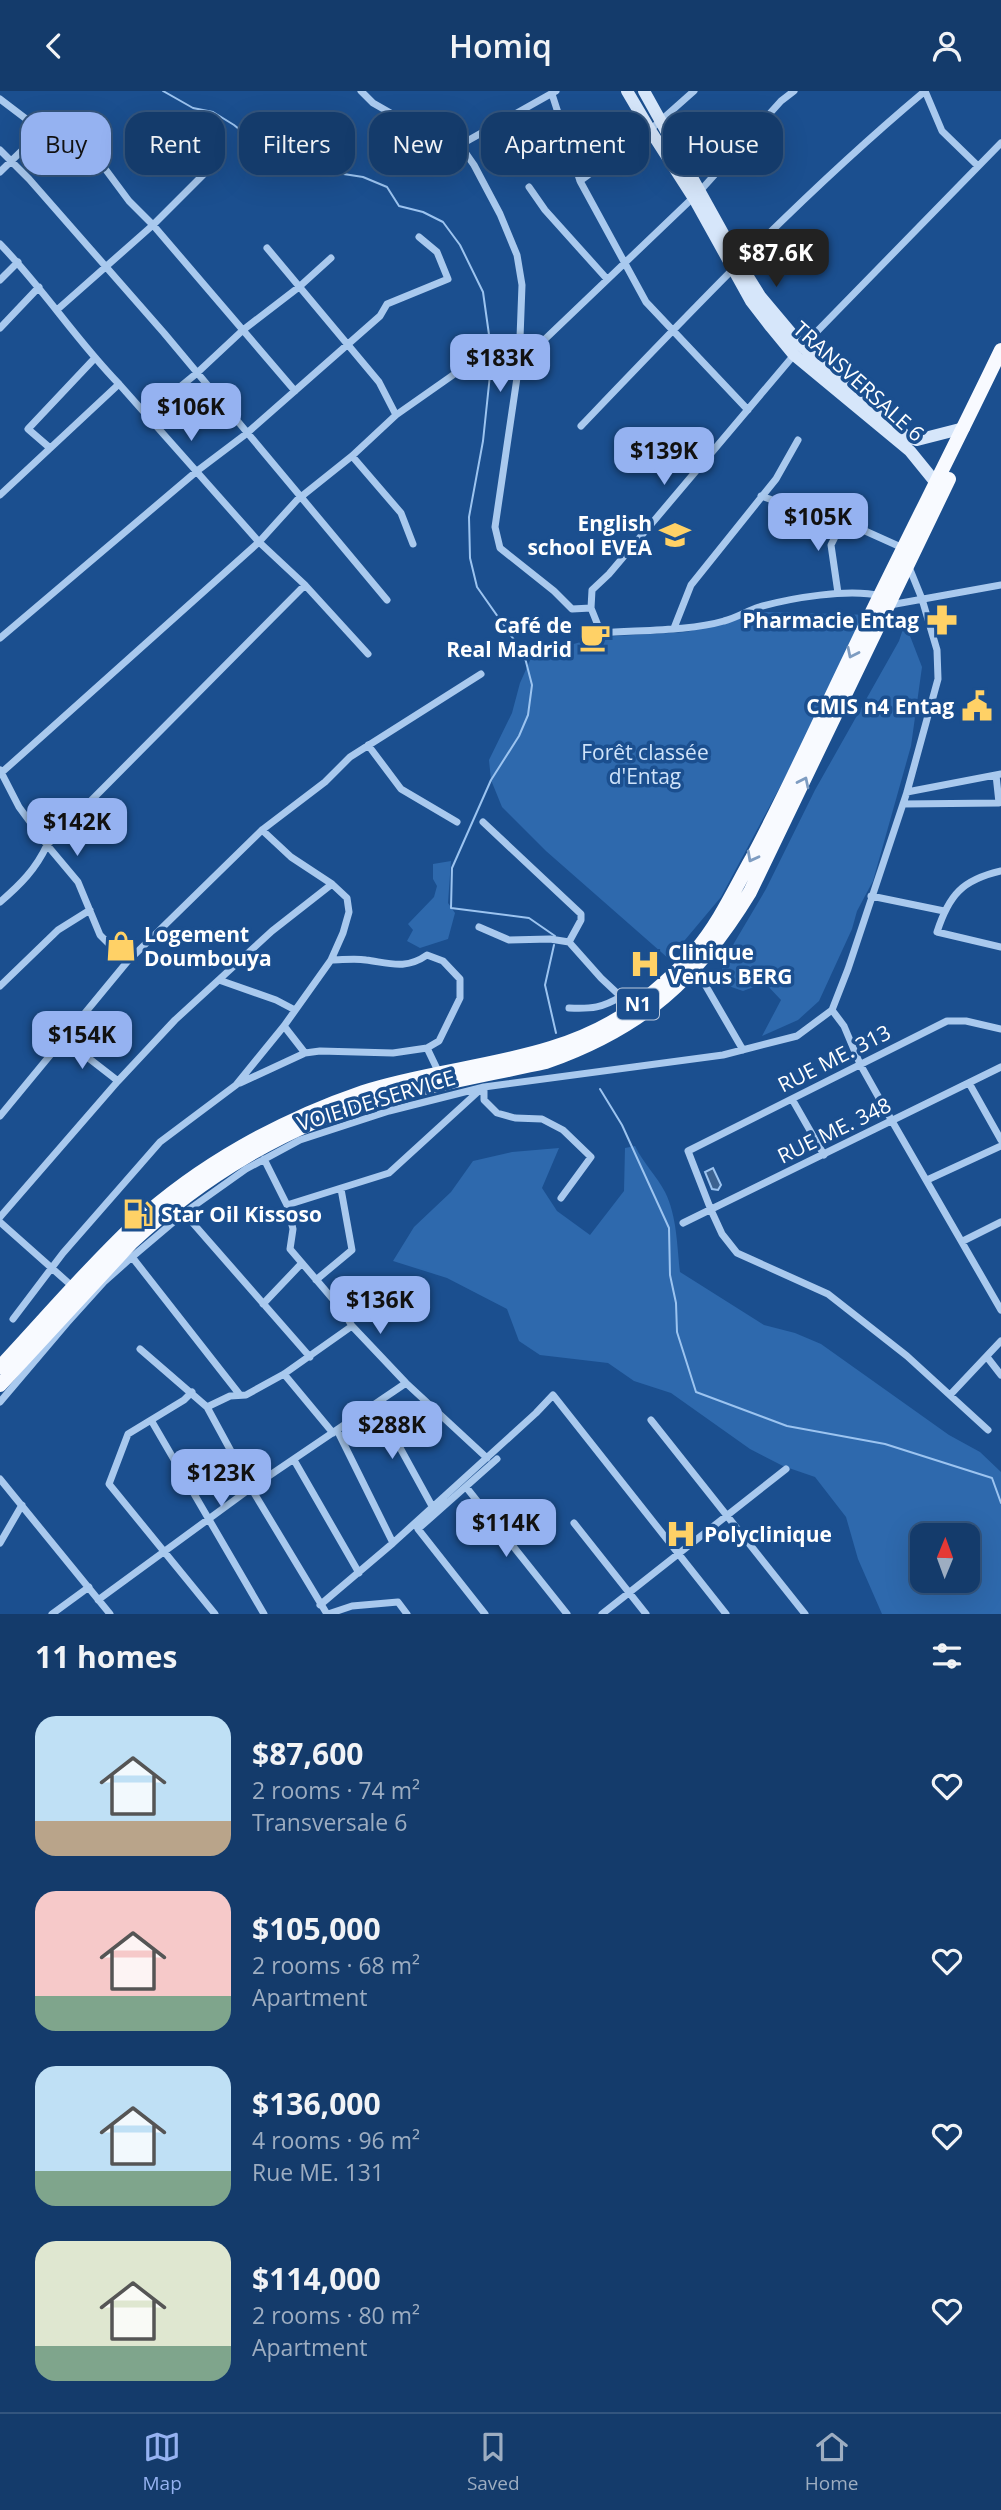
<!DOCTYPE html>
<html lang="en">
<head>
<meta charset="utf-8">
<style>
	body { margin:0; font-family:"Open Sans",sans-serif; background:#1d4271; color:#f1f3f6; height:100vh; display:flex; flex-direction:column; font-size:26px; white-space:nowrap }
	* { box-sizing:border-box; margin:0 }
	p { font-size:23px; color:#9dadc1 }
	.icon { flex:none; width:38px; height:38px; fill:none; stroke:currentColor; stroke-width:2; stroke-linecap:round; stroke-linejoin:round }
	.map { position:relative; height:1523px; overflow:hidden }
	.side { display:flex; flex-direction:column; background:#143b6b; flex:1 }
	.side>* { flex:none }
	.banner { position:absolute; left:21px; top:21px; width:959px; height:63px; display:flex; gap:14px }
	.needle { width:46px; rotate:1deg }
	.controls { position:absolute; left:910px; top:1432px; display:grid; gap:14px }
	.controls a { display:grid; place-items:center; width:70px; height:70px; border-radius:14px; background:#143b6b; box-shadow:0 7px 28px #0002,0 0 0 2px #33557e; font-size:35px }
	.price { position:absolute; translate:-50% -60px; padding:0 16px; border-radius:14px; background:#95b2f1; color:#111; font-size:23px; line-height:46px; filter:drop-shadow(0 2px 4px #0008) }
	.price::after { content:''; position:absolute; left:50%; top:42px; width:21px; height:16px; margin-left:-10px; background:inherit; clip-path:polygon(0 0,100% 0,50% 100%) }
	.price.active { background:#222; color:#fff }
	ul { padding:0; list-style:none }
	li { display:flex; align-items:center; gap:21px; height:175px; padding:0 35px }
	li span { display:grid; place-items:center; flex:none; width:196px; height:140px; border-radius:21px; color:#555 }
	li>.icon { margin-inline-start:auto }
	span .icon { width:84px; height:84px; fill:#fffc; stroke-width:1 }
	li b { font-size:30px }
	h2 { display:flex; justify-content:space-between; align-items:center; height:84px; padding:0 35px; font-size:30px }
	.tag { padding:0 24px; border-radius:21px; background:#143b6b; box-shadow:0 7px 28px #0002,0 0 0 2px #33557e; font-size:24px; line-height:63px }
	.tag.active { background:#95b2f1; color:#111 }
	header { display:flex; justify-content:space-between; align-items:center; height:91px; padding:0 35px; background:#143b6b; font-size:32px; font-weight:600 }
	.tabs { display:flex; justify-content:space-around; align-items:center; height:98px; border-top:2px solid #33557e; background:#143b6b; font-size:19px; color:#9dadc1 }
	.tabs a { display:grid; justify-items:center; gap:4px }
	.tabs .active { color:#95b2f1 }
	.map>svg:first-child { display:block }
	.green { fill:#2e69ad; fill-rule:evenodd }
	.water { fill:#3c6290; stroke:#9cc4f0; stroke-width:2 }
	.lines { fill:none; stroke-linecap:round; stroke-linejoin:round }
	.stream { stroke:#9cc4f0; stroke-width:2 }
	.minor { stroke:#a9c9ee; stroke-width:7 }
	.secondary { stroke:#d6e6fa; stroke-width:12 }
	.trunk { stroke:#f8faff; stroke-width:14 }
	.oneway { stroke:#7e9cc1 }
	.labels { text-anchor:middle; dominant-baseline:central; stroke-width:7; stroke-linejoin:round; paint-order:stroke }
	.shield { fill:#1b4f8f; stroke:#bbcadd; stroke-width:2 }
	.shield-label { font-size:19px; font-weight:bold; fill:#fff }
	.street-label { font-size:21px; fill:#fff; stroke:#1b4f8f }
	.poi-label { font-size:21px; font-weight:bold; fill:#fff; stroke:#1b4f8f; text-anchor:end }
	.park-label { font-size:21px; fill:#cfe3fa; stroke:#1b4f8f }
</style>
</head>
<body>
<header><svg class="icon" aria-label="back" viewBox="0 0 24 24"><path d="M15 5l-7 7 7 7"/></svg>Homiq<svg class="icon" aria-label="person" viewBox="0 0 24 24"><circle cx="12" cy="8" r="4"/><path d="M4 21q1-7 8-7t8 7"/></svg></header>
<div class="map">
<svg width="1001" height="1523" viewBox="0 0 1001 1523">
	<rect width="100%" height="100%" fill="#1b4f8f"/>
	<!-- green -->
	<path class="green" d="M766,521L872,524L721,806L669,868L546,760L502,716L491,689L489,669L512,622L520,592L532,565L598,546L686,541Z
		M905,532L922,576L911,655L873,790L857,820L852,838L819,910L798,929L762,945L781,909L765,892L743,900L717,891L727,864L766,798L815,699L899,550Z
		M451,770L448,812L455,822L448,848L420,857L407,850L413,839L408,833L434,806L437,795L433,788V773Z
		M635,1055C643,1072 657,1085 665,1101C677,1125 677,1155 680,1181L764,1234L795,1242L821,1253L949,1344L980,1361L1001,1381V1523H882L858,1468L846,1426L815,1386L783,1375L750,1358L671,1302L634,1290L608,1272L540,1264L519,1250L507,1218L447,1187L393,1170L414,1136L451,1101L473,1070L512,1061L559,1057L542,1097L557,1120L590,1144L624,1100L625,1057ZM922,1444H968V1489H922Z"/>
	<!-- water -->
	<path class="water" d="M713,1077L721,1094L718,1099L712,1098L705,1081Z"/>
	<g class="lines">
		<!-- stream -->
		<path class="stream" d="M163,0L193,17L213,21L234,34L271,64L292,75L363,86L387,96L399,115L423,121L443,131L460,154L483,201L492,265L483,350L469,426L470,467L477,496L524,563L532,594L528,624L519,645L491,689L452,777L451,817L529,827L555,845
			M554,854L545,894L556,942
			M600,998L622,1034L669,1137L670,1184L676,1212L677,1241L696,1301L787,1335L885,1353L992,1387L1001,1412"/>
		<!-- minor -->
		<path class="minor" d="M361,0L373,12L408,32H425L460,54L474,74L500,123L517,164L522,194L519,273
			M925,0L942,40L978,75
			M552,3L580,90L646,211L748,319
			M0,8L42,40L82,55L106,79L129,110L153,134L295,300
			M460,54L556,0
			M0,59L29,88L164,242L387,509
			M0,81L42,40
			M580,90L650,39L694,0
			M529,96L545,119L607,188
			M0,153C43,197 76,249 119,293L259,451L305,494L368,563
			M267,157L379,291L396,324
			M0,189L18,171
			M58,218L153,134L203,84
			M0,237L39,196
			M147,323L197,282L243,239L299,196L331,167
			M581,335C692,219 802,103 925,0
			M50,357L28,338L94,268
			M352,365L401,422L413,453
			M0,404L119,293
			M761,405L801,419L843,430L903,457
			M838,502L831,454L843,430
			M881,505C849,497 791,507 759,516C747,520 736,527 724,530C690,540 638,539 601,542L591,517L592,499L609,483L794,264L1001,52
			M890,514L1001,494
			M591,517L572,518L554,500L500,457L495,436L519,273L700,100L781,10L794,0
			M674,537L691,494L776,388L798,349
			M0,547L197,380L246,343L380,225L387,213L448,188L437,161L419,146
			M368,654L401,698L457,731
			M0,679L19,716L47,754L78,791L100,844L127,871
			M0,683L259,451L297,409L352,365L396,324L453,284
			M907,701L1001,683
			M903,713L999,712L996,684
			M483,731L581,823V829L569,851L601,887L633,917
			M1001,780C962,789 949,804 937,841L1001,856
			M871,805L944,820
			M0,811C20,794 36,778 47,754L305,494
			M479,836L509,849L550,848L569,851
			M696,878L743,959
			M219,889L276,909L295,919
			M0,895L58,839L90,819
			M569,917C592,918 602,917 622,905
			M832,919L844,935L860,973L892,1030L1001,1219
			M284,935L305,962
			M64,948L118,990
			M427,957L439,982
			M240,992L305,962L320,960L393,962L427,957L439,950L460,907V888L443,870L427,864C406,879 389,872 366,869C355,867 342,869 331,869
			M969,992L1001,1049
			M484,996V1009L497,1022L515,1027L542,1028L563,1039L591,1066L561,1107
			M792,1008L824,1064
			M0,1025L127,871L262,739L325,691L350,666L481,583
			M264,1068L287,1114L389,1082L481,998
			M927,1089L1001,1055
			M287,1114L293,1138L290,1158L343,1220L352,1235L406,1292L487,1367
			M184,1122L310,1266
			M0,1126L118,990L175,929L272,840L332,793
			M0,1131L73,1196
			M683,1132L1001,976
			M963,1150L1001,1131
			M132,1166L240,1304
			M316,1189L352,1159L341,1098
			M263,1213L302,1172
			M13,1228L63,1162L160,1051L236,994L284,935L331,869L343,842L349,821L347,807L332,793L291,766L262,739
			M140,1258L207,1316L251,1397L327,1523
			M987,1266L1001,1284
			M284,1283L333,1342
			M192,1301L184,1309L128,1343L109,1393L215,1523
			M950,1304L1001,1250
			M0,1311L67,1232L104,1191L132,1166L184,1122L246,1078L300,1049L389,1020L484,996L723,964L797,945L832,919L848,878L907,701L938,588L937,559L922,508L909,476
			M376,1313L432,1415
			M207,1316L230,1305L246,1304L284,1283L352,1235
			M151,1329L264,1523
			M651,1329L805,1523
			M337,1339L393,1452
			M988,1339L907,1265L828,1203L737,1162L722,1143L711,1119L688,1060L947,930H966L1001,938
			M294,1369L359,1482
			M0,1388L110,1523
			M466,1396L567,1523
			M574,1432L646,1523
			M0,1452L22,1414
			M98,1509L251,1397L406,1292
			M320,1514L393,1452L536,1322L553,1304L726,1523
			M52,1523L89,1496
			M328,1523L352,1515L398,1511L407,1523
			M485,1523L418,1438L497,1368
			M602,1523L786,1378"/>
		<!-- secondary -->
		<path class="secondary" d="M627,0L650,39L695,109L751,210L771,236L794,264L910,360L936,392
			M644,0L740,173L760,205L802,255L906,345L917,349L964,337"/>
		<!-- trunk -->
		<path class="trunk" d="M0,1276C45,1228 87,1178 135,1133C199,1074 281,1029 363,1001C453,972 557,974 635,916C657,899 679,880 696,859C719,832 734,799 751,769C788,700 820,628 854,558C902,458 953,359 1001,259
			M0,1294L132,1151C202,1086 287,1034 380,1008C434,993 491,983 546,971C643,937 697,888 750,801L949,388"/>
	</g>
	<!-- one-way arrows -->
	<defs><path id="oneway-chevron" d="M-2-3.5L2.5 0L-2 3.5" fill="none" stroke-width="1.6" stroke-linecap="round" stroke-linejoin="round" transform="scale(1.75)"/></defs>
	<g class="oneway">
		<use href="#oneway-chevron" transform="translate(852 562) rotate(116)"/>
		<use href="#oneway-chevron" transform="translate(804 691) rotate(-64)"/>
		<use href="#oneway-chevron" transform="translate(752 766) rotate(118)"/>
	</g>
	<!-- icons -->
	<defs>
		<g id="school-bare" transform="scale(2.415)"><path d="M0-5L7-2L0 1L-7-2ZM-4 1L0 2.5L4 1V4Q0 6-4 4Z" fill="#ffd166" stroke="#1b4f8f" stroke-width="2.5" paint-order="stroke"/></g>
		<g id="pharmacy-bare" transform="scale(2.415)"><path d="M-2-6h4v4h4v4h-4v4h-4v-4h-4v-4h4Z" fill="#ffd166" stroke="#1b4f8f" stroke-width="2.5" paint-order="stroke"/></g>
		<g id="cafe-bare" transform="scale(2.415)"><path d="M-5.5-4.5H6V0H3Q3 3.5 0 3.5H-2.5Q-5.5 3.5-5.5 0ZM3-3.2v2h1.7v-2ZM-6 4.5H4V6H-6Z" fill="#ffd166" stroke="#1b4f8f" stroke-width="2.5" paint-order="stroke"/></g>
		<g id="civic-bare" transform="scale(2.415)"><path d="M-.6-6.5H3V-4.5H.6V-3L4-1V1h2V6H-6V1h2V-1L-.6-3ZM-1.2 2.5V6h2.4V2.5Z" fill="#ffd166" stroke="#1b4f8f" stroke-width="2.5" paint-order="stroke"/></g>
		<g id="shop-bare" transform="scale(2.415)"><path d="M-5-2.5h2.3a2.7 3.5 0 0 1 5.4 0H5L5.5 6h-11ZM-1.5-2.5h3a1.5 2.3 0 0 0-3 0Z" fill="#ffd166" stroke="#1b4f8f" stroke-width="2.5" paint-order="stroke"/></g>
		<g id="hospital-bare" transform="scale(2.415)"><path d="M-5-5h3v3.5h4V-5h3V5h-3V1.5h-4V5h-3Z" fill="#ffd166" stroke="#1b4f8f" stroke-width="2.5" paint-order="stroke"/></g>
		<g id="fuel-bare" transform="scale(2.415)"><path d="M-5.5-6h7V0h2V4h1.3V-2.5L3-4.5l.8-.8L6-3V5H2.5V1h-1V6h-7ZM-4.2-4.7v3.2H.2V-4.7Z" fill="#ffd166" stroke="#1b4f8f" stroke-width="2.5" paint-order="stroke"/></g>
	</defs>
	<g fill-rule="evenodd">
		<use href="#school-bare" x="675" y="444"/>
		<use href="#pharmacy-bare" x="942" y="529"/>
		<use href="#cafe-bare" x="595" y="546"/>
		<use href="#civic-bare" x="977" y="615"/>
		<use href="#shop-bare" x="121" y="855"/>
		<use href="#hospital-bare" x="645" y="873"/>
		<use href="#fuel-bare" x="138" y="1123"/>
		<use href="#hospital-bare" x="681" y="1443"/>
	</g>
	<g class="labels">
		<!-- shield labels -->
		<rect class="shield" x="617" y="897.5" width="42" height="31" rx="5"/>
		<g class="shield-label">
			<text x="638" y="913">N1</text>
		</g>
		<!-- street labels -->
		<g class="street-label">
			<text transform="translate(859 290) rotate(42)">TRANSVERSALE 6</text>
			<text transform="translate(834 967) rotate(-27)">RUE ME. 313</text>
			<text transform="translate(376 1009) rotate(-17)">VOIE DE SERVICE</text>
			<text transform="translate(834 1039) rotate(-26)">RUE ME. 348</text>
		</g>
		<!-- poi labels -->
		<g class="poi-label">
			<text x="652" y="432">English<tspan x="652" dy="24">school EVEA</tspan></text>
			<text x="919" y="529">Pharmacie Entag</text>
			<text x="572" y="534">Café de<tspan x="572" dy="24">Real Madrid</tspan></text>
			<text x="954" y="615">CMIS n4 Entag</text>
			<text x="144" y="843" text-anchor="start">Logement<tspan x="144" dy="24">Doumbouya</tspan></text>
			<text x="668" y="861" text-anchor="start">Clinique<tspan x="668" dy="24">Venus BERG</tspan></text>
			<text x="161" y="1123" text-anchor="start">Star Oil Kissoso</text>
			<text x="704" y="1443" text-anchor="start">Polyclinique</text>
		</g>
		<!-- park labels -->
		<g class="park-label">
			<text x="645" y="661">Forêt classée<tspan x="645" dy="24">d'Entag</tspan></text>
		</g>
	</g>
</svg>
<div class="controls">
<a><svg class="needle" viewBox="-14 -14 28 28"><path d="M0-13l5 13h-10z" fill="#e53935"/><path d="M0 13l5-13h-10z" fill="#9dadc1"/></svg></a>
</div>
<b class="price active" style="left:776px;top:198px">$87.6K</b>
<b class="price" style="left:500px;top:303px">$183K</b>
<b class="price" style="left:191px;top:352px">$106K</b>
<b class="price" style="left:664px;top:396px">$139K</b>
<b class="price" style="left:818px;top:462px">$105K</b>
<b class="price" style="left:77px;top:767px">$142K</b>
<b class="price" style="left:82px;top:980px">$154K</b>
<b class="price" style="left:380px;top:1245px">$136K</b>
<b class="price" style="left:392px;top:1370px">$288K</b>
<b class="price" style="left:221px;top:1418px">$123K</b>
<b class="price" style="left:506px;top:1468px">$114K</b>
<div class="banner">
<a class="tag active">Buy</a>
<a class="tag">Rent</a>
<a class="tag">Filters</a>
<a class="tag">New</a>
<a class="tag">Apartment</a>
<a class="tag">House</a>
</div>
</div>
<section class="side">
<h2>11 homes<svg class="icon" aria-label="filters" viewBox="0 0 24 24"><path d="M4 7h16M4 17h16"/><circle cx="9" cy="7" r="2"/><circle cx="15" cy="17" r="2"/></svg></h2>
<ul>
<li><span style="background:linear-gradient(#bfe0f5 75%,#b9a48a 0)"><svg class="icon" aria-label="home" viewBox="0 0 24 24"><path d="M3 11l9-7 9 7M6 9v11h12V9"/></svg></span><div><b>$87,600</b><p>2 rooms · 74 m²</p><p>Transversale 6</p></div><svg class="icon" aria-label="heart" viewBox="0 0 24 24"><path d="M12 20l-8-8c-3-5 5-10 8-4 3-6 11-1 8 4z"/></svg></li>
<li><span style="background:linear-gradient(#f6c9c9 75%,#7fa58c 0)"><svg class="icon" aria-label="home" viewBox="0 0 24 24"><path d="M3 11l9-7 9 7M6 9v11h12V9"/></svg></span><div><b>$105,000</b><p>2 rooms · 68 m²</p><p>Apartment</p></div><svg class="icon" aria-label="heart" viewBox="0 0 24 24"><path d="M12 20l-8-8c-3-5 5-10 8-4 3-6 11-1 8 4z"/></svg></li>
<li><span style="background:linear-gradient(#bfe0f5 75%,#7fa58c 0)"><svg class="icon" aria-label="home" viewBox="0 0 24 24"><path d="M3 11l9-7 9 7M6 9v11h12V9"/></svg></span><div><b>$136,000</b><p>4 rooms · 96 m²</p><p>Rue ME. 131</p></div><svg class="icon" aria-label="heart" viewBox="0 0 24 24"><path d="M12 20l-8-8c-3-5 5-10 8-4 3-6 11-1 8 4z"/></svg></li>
<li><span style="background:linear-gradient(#dfe7d0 75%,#7fa58c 0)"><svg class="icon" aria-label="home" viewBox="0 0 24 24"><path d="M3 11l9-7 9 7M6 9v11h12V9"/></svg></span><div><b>$114,000</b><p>2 rooms · 80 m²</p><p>Apartment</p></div><svg class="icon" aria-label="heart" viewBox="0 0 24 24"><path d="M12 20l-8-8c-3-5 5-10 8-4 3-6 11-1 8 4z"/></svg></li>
</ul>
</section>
<nav class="tabs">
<a class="active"><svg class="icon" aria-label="map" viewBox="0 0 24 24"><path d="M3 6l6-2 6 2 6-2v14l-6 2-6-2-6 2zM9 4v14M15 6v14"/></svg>Map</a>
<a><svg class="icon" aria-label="saved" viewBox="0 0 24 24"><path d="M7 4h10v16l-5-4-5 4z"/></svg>Saved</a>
<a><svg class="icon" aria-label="home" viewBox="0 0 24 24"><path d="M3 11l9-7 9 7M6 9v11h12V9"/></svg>Home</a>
</nav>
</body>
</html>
